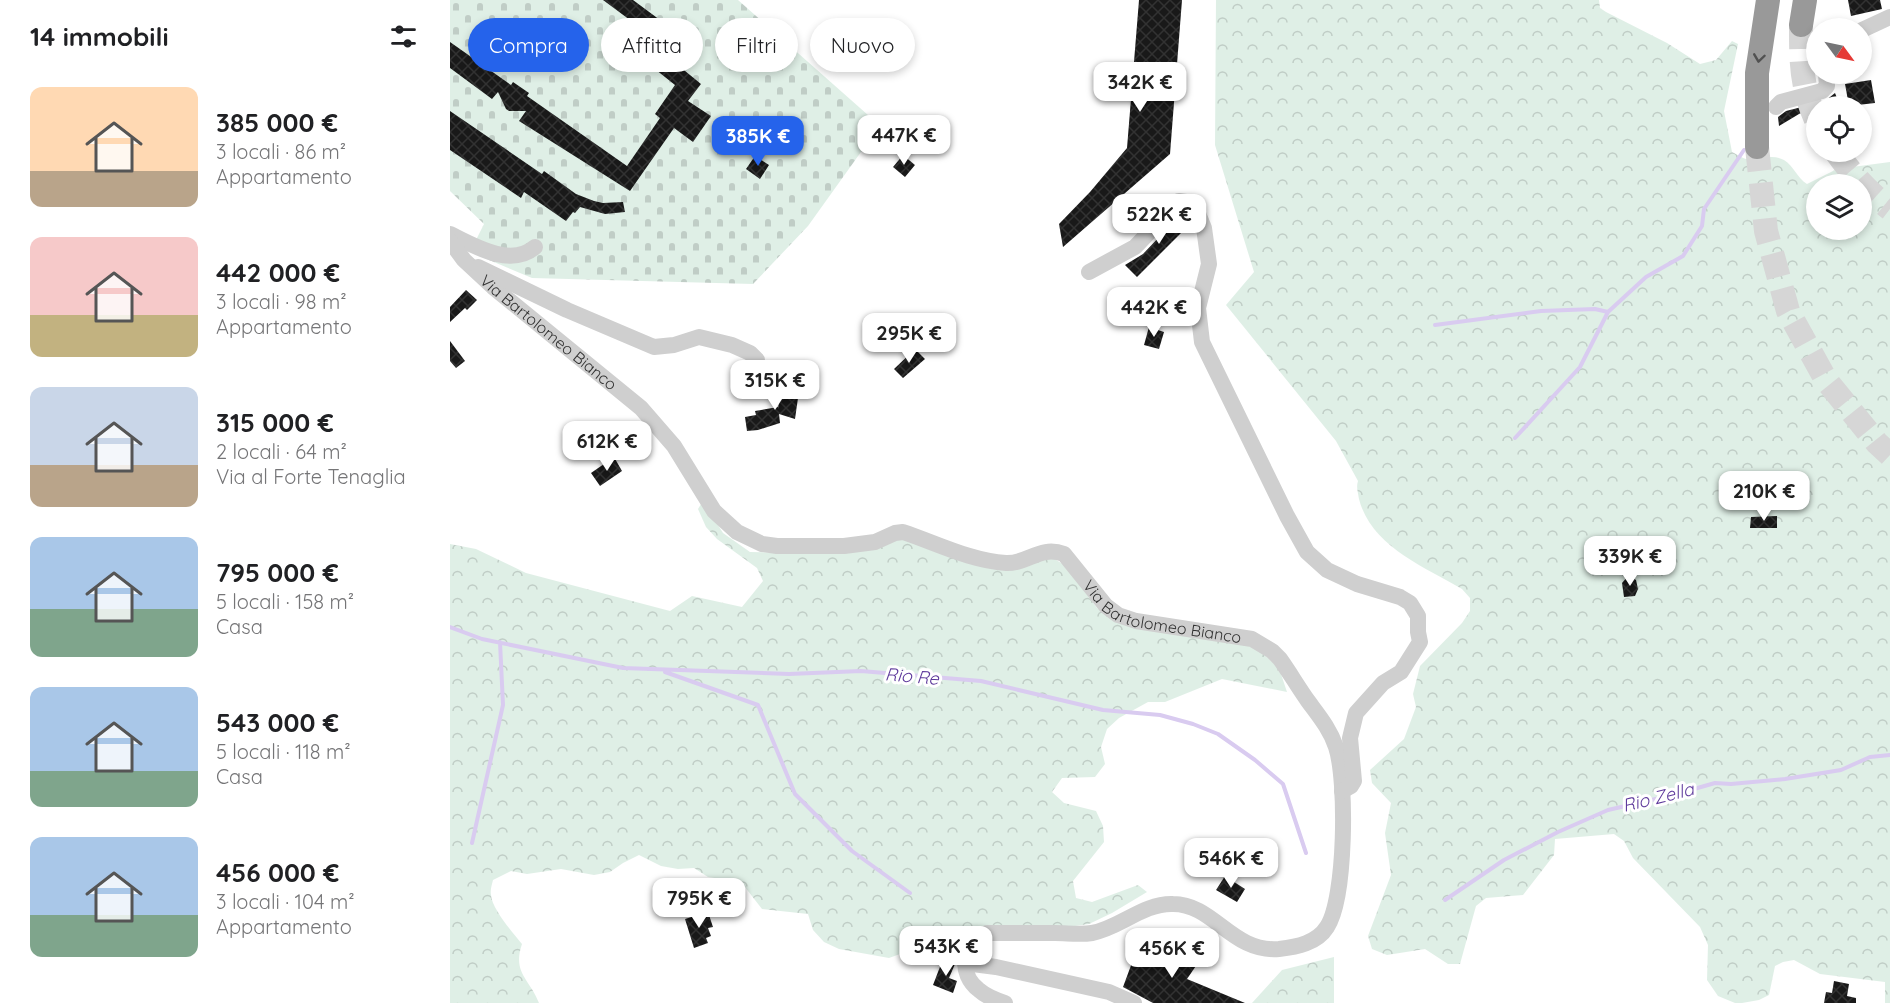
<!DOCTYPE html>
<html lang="it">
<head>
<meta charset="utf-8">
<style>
	body { margin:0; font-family:Quicksand,sans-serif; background:#f2f2f2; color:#202124; height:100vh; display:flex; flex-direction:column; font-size:22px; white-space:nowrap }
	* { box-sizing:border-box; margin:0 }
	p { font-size:20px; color:#757577 }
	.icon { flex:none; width:33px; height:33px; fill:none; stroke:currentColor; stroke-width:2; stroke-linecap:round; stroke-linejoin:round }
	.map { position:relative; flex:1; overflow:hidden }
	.panel { display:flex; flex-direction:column; background:#fff; width:450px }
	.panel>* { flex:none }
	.banner { position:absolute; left:18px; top:18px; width:570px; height:54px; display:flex; gap:12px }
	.needle { width:39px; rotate:123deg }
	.controls { position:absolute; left:1356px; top:18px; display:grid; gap:12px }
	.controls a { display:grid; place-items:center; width:66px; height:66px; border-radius:50%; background:#fff; box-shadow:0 3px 9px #0003; font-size:30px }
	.price { position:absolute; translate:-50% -51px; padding:0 14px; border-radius:12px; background:#fff; color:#222; font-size:20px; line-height:39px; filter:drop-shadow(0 2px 3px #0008) }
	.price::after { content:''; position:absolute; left:50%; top:36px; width:18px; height:14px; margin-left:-9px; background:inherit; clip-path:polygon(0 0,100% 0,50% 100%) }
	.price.selected { background:#2563eb; color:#fff }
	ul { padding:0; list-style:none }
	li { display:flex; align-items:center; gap:18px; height:150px; padding:0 30px }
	li span { display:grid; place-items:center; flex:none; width:168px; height:120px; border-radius:12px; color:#555 }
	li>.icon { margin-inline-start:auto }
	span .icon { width:72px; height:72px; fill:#fffc; stroke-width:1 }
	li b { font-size:26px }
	h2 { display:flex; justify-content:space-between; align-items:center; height:72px; padding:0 30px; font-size:26px }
	.tag { padding:0 21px; border-radius:27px; background:#fff; box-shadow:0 3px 9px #0003; font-size:21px; line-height:54px }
	.tag.selected { background:#2563eb; color:#fff }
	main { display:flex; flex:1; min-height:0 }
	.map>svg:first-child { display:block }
	.forest { fill:url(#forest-crowns); fill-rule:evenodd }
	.cemetery { fill:url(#cemetery-stones) }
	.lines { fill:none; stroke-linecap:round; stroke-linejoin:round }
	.stream { stroke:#d9cbf0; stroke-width:4 }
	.building { fill:url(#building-cross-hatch) }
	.highway-tunnel { stroke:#d6d6d6; stroke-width:24; stroke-dasharray:24 12; stroke-linecap:butt }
	.minor { stroke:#cfcfcf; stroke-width:16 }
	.highway { stroke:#999; stroke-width:24 }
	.oneway { stroke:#515151 }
	.labels { text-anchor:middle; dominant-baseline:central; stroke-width:6; stroke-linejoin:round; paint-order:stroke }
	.street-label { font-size:16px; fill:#323232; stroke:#fff }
	.water-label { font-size:18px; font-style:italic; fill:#5d389b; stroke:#fff }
</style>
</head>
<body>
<main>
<section class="panel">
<h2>14 immobili<svg class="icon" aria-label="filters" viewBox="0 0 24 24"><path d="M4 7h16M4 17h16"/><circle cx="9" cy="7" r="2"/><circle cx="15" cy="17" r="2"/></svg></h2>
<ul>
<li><span style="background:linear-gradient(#ffd9b3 70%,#b9a48a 0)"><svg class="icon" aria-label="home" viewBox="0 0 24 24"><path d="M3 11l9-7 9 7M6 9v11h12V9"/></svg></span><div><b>385 000 €</b><p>3 locali · 86 m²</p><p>Appartamento</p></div></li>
<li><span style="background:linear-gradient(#f6c9c9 65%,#c2b280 0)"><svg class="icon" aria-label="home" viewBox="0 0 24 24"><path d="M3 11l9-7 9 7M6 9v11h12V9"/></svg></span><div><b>442 000 €</b><p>3 locali · 98 m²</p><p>Appartamento</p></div></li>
<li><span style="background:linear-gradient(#c9d6e8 65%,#b9a48a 0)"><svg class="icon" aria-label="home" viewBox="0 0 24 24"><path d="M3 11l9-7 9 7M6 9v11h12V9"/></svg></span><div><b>315 000 €</b><p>2 locali · 64 m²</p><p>Via al Forte Tenaglia</p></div></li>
<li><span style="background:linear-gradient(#a9c7e8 60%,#7fa58c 0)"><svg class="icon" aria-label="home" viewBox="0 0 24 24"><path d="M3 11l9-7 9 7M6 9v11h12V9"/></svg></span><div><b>795 000 €</b><p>5 locali · 158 m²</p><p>Casa</p></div></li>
<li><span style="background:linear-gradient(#a9c7e8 70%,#7fa58c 0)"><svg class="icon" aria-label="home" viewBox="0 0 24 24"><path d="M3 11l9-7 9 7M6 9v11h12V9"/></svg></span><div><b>543 000 €</b><p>5 locali · 118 m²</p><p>Casa</p></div></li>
<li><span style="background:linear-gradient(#a9c7e8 65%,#7fa58c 0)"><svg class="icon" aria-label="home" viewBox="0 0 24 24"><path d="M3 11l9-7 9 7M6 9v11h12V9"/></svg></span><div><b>456 000 €</b><p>3 locali · 104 m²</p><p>Appartamento</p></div></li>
</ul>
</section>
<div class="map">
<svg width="1440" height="1003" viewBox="0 0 1440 1003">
	<defs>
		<pattern id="forest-crowns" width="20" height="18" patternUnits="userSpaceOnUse" patternTransform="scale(1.5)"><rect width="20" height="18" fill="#dfefe6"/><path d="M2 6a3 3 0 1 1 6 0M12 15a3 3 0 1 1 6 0" fill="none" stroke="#c0cdc6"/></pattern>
		<pattern id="cemetery-stones" width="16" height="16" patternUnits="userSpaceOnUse" patternTransform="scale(1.5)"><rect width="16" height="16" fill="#dfefe6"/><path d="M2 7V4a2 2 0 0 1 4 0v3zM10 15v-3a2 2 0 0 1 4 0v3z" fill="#c0cdc6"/></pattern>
		<pattern id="building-cross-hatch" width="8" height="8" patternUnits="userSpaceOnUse" patternTransform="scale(1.5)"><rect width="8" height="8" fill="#191919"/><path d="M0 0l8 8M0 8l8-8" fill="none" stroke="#323232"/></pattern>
	</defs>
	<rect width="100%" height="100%" fill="#fff"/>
	<!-- forest -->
	<path class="forest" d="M766,0H1149L1150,8L1156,12L1217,43L1250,64L1266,60L1282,41L1288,44L1274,111L1282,152C1286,154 1292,158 1296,159C1308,161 1321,153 1334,160C1344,166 1347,178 1357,184L1387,169L1440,162V1003H1435V982L1370,974L1344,960L1333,962L1325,966L1319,995L1309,1000L1292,1003H1285L1268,996L1257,980L1258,945L1250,927L1183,858L1174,841L1164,834L1105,839L1104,855L1073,895L1036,898L1026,906L1010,964H998L975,949L937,955L922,949L918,936L941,875L935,833L941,803L922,783L920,770L954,739L966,707L963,694L970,666L1012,623L1020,611V598L1012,589C973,566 921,546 909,499C908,492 906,487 908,481L886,441L776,305L804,272L765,145ZM1366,184H1412V230H1366Z
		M253,501L273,533L300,552L373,553L452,539L542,567L603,558L616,566L647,608L674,625L804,646L829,668L837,692L772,679L715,702H698L669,718L657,729L651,747L655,764L645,777L612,778L602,792L614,803L646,811L653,826L654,842L623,881L626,898L642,902L688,885L697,892L662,913L639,924L611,928L561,926L514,933L475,945L439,958L389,949L374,942L363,930L358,914L312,909L291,882L258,877L244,868L228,869L211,866L189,855L173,863L160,872L144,875L111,869L77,874L61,871L43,880C42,884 40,890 41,895C42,909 63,933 72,944C62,973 80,979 89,1003H0V544L26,549L76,573L220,611L242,596L292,607L313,581L307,568L267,539L256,527L248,509Z
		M884,957V1003H802L832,970Z"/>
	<!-- cemetery -->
	<path class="cemetery" d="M0,0H288L427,123L421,138L358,226L303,284L82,278L20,252L34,224L0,191Z"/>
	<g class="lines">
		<!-- stream -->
		<path class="stream" d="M985,325L1091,311L1145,309L1158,312L1196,277L1233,256L1252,226L1254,209L1294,150
			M1065,438L1130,367L1158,312
			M0,627L32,639L173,668L339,674L411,671L531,681L653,710L710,715L743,724L768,734L805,760L833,784L856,853
			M215,672L308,705L345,794L402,851L460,893
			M22,843L53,705L50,642
			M995,900L1054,860L1108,832L1158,810L1223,795L1265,783L1281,784L1335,779L1391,770L1420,757L1440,755"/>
	</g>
	<!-- building -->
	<path class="building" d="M153,0H183L210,20L196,39L251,84L238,101L261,116L243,142L224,128L180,191L69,121L76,111H59L56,109L48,92L42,99L0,68V42L61,85L63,82L79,93L77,96L177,166L210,118L205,114L225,85L171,42L184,23Z
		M689,0H732L720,154L613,247L609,224L640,192L677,148Z
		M1398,0H1430L1432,9L1401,16Z
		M1421,80L1425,103L1399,106L1395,84Z
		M1385,93L1387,98L1349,114L1329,126L1328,117L1336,111L1375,101Z
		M0,111L92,174L94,171L126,194L144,201L153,203L173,202L175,212L155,214L130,207L125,213L123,212L116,221L74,192L71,198L0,150Z
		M453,155L465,165L455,177L443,167Z
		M305,156L319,165L310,179L296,169Z
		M732,213L738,217L741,223L687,277L675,265L693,254Z
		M16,290L27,300L17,310L15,308L0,322V307Z
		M699,327L714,332L709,349L694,345Z
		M0,341L15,361L6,368L0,361Z
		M465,349L475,359L453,378L444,369Z
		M331,386L349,391L345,419L329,414L330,423L308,430L297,431L295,417L306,415L305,411L328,407V409Z
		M163,431L168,440L154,449L148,440Z
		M164,457L172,471L150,486L141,473Z
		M1327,516V528H1300L1301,517Z
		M1179,575L1186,580L1188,589L1185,596L1174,597L1172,583Z
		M775,876L795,889L787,902L766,890Z
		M258,912L263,927L258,928L261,936L256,938L258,943L244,948L235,919Z
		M716,938L752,957L737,979L795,1003H703L673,987L683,960L706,964Z
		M493,959L505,964L499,978L507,981L503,993L483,985Z
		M1384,981L1399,984L1397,996L1406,998V1003H1374L1376,992L1382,993Z"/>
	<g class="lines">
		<!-- highway-tunnel -->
		<path class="highway-tunnel" d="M1351,25C1351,62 1351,86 1366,120
			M1307,147L1316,231L1338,311L1376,380L1427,443L1440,455
			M1386,152C1401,173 1419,193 1440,209"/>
		<!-- minor -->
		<g class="minor">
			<path d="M1412,30L1440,17"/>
			<path d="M1326,107L1331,102L1372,91L1377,86L1376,74"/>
			<path d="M0,234C24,246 61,268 85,247"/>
			<path id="s1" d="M0,241L14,260L43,287L191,408L224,446L264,511L287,532L312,544L327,546H394L425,542L445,533L453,532C486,543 521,561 556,563C578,564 590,545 614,554L656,606L668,615L686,621L802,639L822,651L830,659C840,673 848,687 858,701C869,716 880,729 886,747C897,780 896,898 877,927C867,943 847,947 829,949C782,953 764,904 723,904C693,903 670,928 642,933C630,935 617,933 605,933C583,933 560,933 537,933C511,942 508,974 529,990C537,997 546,1000 555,1003"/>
			<path d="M28,267L117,310L204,347L224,345L249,337L282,345L300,353L307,360"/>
			<path d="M639,272L685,247L729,201L736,202L747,211L754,228L759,264L748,308L752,342L837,516L857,552L877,570L907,584L950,597L960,603L968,616V632L970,642L951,672L933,683L906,713L900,738L904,781L901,786L892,791"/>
			<path d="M515,963L546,967L659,992L684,1003"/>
		</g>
		<!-- highway -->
		<path class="highway" d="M1351,25L1355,0
			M1307,147V73L1318,0"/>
	</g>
	<!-- one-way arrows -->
	<defs><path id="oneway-chevron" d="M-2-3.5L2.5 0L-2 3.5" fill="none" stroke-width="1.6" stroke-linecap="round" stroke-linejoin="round" transform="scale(1.5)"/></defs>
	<use class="oneway" href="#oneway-chevron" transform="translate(1309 58) rotate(98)"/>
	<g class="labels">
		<!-- street labels -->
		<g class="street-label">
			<text stroke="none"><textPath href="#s1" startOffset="135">Via Bartolomeo Bianco</textPath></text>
			<text stroke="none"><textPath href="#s1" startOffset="873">Via Bartolomeo Bianco</textPath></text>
		</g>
		<!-- water labels -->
		<g class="water-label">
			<text transform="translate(462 676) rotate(5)">Rio Re</text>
			<text transform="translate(1208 797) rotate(-14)">Rio Zella</text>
		</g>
	</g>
</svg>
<div class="controls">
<a><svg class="needle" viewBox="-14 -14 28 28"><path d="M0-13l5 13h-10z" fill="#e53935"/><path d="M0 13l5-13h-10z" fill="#757577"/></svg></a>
<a><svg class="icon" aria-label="locate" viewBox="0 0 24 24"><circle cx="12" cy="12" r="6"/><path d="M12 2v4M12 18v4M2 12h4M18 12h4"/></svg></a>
<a><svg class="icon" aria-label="layers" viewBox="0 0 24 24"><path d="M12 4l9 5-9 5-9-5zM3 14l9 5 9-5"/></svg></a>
</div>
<b class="price" style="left:690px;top:113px">342K €</b>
<b class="price" style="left:454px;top:166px">447K €</b>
<b class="price selected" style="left:308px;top:167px">385K €</b>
<b class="price" style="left:709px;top:245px">522K €</b>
<b class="price" style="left:704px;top:338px">442K €</b>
<b class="price" style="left:459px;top:364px">295K €</b>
<b class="price" style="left:325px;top:411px">315K €</b>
<b class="price" style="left:157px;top:472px">612K €</b>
<b class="price" style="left:1314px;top:522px">210K €</b>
<b class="price" style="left:1180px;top:587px">339K €</b>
<b class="price" style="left:781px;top:889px">546K €</b>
<b class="price" style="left:249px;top:929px">795K €</b>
<b class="price" style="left:496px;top:977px">543K €</b>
<b class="price" style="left:722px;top:979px">456K €</b>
<div class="banner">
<a class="tag selected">Compra</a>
<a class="tag">Affitta</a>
<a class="tag">Filtri</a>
<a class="tag">Nuovo</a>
</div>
</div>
</main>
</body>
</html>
